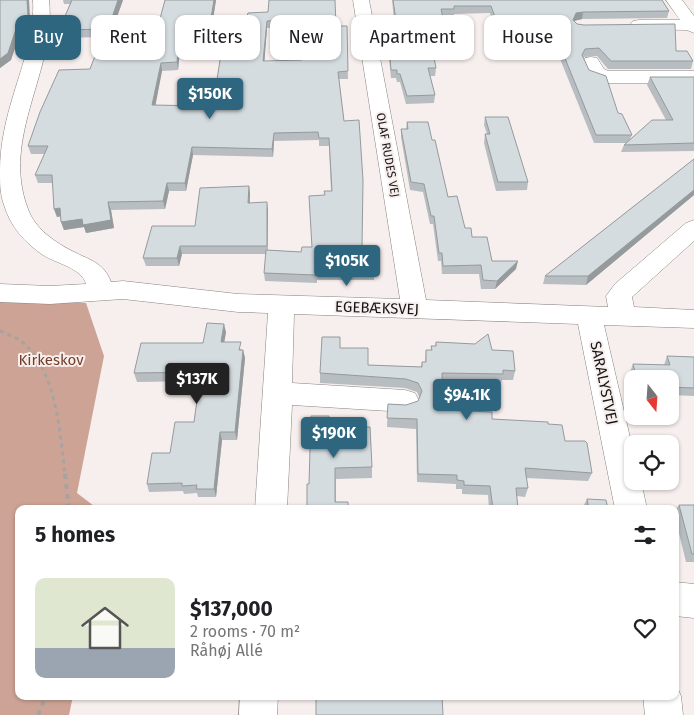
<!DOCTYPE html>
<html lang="en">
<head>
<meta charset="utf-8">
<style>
	body { margin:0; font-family:"Fira Sans",sans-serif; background:#f2f2f2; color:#202124; height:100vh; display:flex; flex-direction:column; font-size:19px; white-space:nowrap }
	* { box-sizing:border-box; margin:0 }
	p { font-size:16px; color:#757577 }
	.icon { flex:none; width:28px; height:28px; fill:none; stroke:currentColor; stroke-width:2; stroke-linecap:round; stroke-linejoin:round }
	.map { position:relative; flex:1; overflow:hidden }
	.sheet { position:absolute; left:15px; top:505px; width:664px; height:195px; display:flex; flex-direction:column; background:#fff; border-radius:10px; box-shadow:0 1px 4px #0004 }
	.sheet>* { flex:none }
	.top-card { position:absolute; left:15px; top:15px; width:665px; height:45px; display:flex; gap:10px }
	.needle { width:32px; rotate:163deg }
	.buttons { position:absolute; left:624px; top:370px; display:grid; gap:10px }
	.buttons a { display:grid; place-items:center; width:55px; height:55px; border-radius:10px; background:#fff; box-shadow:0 1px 4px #0004; font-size:25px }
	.price { position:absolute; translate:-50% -42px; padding:0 11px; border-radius:5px; background:#2e6680; color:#fff; font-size:16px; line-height:32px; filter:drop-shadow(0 1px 2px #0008) }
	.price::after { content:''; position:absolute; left:50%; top:30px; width:15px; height:11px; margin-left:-8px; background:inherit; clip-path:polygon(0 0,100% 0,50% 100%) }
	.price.active { background:#222; color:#fff }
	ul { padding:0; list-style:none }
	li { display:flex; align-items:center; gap:15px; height:125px; padding:0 20px }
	li span { display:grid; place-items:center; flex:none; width:140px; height:100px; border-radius:10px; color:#555 }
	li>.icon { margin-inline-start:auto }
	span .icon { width:60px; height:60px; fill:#fffc; stroke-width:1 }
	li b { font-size:21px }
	h2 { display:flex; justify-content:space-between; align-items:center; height:60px; padding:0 20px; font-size:21px }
	.chip { padding:0 18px; border-radius:10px; background:#fff; box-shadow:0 1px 4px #0004; font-size:18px; line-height:45px }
	.chip.active { background:#2e6680; color:#fff }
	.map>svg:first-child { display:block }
	.forest { fill:#cda395 }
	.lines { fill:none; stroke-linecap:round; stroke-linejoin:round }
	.minor-casing { stroke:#89827f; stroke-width:1 }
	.path-far1 { stroke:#a8a2a0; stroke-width:3; stroke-dasharray:4 4; stroke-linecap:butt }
	.path { stroke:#a8a2a0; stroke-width:4; stroke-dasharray:5 5; stroke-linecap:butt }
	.minor { fill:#fff; fill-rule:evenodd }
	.wall { fill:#b7bdc0; fill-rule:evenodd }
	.shaded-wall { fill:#959a9c }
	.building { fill:#d5dcdf; stroke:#959a9c; fill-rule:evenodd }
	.labels { text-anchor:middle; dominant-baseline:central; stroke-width:4; stroke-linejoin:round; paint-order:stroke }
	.far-street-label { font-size:12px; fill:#171514; stroke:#f7efed }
	.street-label { font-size:15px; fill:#171514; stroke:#f7efed }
	.park-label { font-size:15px; fill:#763e2a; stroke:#f7efed }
</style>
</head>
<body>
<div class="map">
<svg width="694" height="715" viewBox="0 0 694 715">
	<rect width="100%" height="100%" fill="#f7efed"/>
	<!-- forest -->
	<path class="forest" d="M0,297L86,303L104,356L77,493L98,509H19V696H73L69,715H0Z"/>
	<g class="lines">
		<!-- minor casing -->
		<g class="minor-casing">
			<path id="minor" d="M33,0H49C57,70 0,137 28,209C35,229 56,243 74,252C90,260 104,263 111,282L123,281L238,294L400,299L353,0H369L426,300L608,307L606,296L615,284L686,223L694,220V241L632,297L634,307L694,310V328L604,325L632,446V481H641L647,509H615L578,324L294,314L292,383L405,390L415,393L419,401L415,409L405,412L292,405L287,509H255L268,313L238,312L123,299L50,304L0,302V284L50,286L86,284C82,268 55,263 43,255C25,243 10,226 4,205C0,194 0,183 0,171C0,144 6,119 14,93C23,63 35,32 33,0Z
				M666,0H682L694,16V33L687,30L633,29L630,25L633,21L639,20H680Z
				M591,57L597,58L604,69L608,71H694V83H606L589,77L582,62L585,58Z
				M675,582L694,584V618L675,616Z
				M675,682L681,696L683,715H645L643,696H675Z
				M240,696H278L277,715H239Z"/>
		</g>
		<!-- path-far1 -->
		<path class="path-far1" d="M0,331C7,334 15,337 21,341C57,370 60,433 65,476"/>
		<!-- path -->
		<path class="path" d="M65,474L69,509
			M38,715L46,696"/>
		<!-- minor -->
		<use href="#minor" class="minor"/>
	</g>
	<!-- wall -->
	<path class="wall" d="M0,0H29L30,23L29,32L20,33L11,60L0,68Z
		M63,0H123L112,30H157L165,0H216L211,32H182L178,70L162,71L155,105L205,106L211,99L215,93L221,55H217L216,47L247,16L268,12L336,26H347L348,79H339L344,121L362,247H375L374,280H317V283L265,281L264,273L266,254H182L179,266H146L143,258L195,226L249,186L250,194V203L268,210V250L301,252L312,247L325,195L331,191L329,146H319V140L274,141L273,157L193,155L186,191H169L165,209L111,210L114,228L86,233L84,227L64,230L61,222L60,216L57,217L54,209L53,183H38L35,175L45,154H31L28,146L90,69L102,37L61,38L59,30L70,4H64ZM267,28H303L302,60L264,61Z
		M392,0H662L669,11L667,18L582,19L574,21L577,24L676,51L693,61L691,69H608L597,56L583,57L589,70L632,135L630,139L666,120L647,85L650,77H694V151L621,152L624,145L626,143H594L554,44L541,49L537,40L499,41L490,13L454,14V17H442L449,47L448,54L433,55L436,68L435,76H430L435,95L434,103L406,104L400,82H397L396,78H391L386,28L387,20H394Z
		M485,117L528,182L527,190L496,191L484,143L485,134H487L484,125Z
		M407,122L432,140L448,197L465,228L492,261L516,269L495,289H481L479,274H442L441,261H438L433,224H430L423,192L410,190L401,137V129H406Z
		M694,159V195L586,285L543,284L545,276Z
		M226,332L224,342L243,350L245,358L237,440H222L216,497H198L197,493L184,494L183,491L149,492L147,484L194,422L199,381L137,382L134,373Z
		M436,342L492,350L515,371L513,380H502L501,383L442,382L443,410L492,419L548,424L565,441L592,473L588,481L526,478L528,488L525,497L517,496L518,509H489L488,495L462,494V489H456V484L417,482L416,429L387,427L388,404L406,405L418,401L419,397L417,392L405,388L320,383V373L368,365L421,367L422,362H425L426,350H431V346H435Z
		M667,356L694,357V396L670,395V379H632V383L630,372L633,364L664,365Z
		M329,428L372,467V478L336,479V502L348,509H307L309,484Z
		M587,499L608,509H583V507Z
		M679,505H694V562H686L675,517V510Z
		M83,696H122L83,697Z"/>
	<!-- shaded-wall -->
	<path class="shaded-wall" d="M27,0H29L30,23L29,32L27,25Z
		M118,0H123L110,37L108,29Z
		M214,0H216L211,32L210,24Z
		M583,12L582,19L574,21L573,20L576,13Z
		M267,21V28L264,68L263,61Z
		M181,25L182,32L178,70L177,62Z
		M17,26L20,33L11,60L0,68V59Z
		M556,36L554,44L541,49L542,41Z
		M161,63L162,71L154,113L152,105Z
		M274,133V141L273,157L272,149Z
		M192,147L193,155L186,191L185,183Z
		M167,183L169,191L165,209L163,201Z
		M249,186L250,194L249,211L248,203Z
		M694,190V195L586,285L588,276Z
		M108,202L111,210L114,228L86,233L84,227L64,230L61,222Z
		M267,202L268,210L267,254Z
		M60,208L63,216L57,217L54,209Z
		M180,246L182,254L179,266L177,258Z
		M518,261L516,269L495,289L497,281Z
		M224,324L226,332L223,350L221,342Z
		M243,350L245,358L237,440L235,432Z
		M220,432L222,440L216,497L214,489Z"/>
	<!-- building -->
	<path class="building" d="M0,0H27L28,16L27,25L17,26L8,53L0,59Z
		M72,0H118L108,29L59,30Z
		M165,0H214L210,24L181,25L177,62L161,63L152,105L205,106L207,99H211L212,94L215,93L222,47H216L222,17L247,16L248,13L268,12L269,0H335L336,26H347L348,71L338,72L344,121L359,120L363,180L362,247H375V272H317L316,275L264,273L266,250L301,252L302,247H312L309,196L325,195L324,191H332L329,138H319L318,132L274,133L272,149L192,147L185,183H167L163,201L108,202L111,220L83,225L82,219L61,222L60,208L54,209L52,175H35L48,146H28L40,112L59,70L90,69L105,30H157ZM303,20L302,60L263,61L267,21Z
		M393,0H662L669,11L583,12L576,13L573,20L577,24L584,25L675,24L676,51H687L693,61H611L599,48L585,49L582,55L589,70L606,76L618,113L622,114L632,135H596L556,36L542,41L539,32L501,33L491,6H454V9H441L449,47H432L436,68H428L435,95L407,96L400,74H397V70H391L387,20H396Z
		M650,77H694V143L624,145L652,120H673Z
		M485,117H508L528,182H498L485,134H490Z
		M407,122H428L432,140H435L448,197L457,196L465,228H471L472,237H487L492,261H518L497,281L483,280L481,265L443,266L442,253H439L434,216H431L424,184L411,182L401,129H408Z
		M694,159V190L588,276H545Z
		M249,186L248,203L267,202V246H180L177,258H143L152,226H195L200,188Z
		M207,323L224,324L221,342H241L239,350H243L235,432H220L214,489H196L197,485L182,486V483L147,484L152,453H170L175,422H194L201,372L134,373L141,343H203Z
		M488,334L492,350L513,351L515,371L503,370V374L442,373L443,410L492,412V419L548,422V424L562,425L565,441H585L587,443L592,473L525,468L528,488H516L518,509H493L490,486L464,485V481L457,480V475L418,474L417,419L387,418L388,404L406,405L418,401L422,391L418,383L406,379L320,373L322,337H340V348H368V365L422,367V362H426V350H432L431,346H436V342L475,344Z
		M667,356L694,357V388L670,387V379H637L633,364L670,365Z
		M311,416H329V428L370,427L372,467L335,468V502H348V509H312V506H307V484H309Z
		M587,499L606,500L608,509H589Z
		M679,505H694V554H692Z
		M316,696H442L443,715H316Z"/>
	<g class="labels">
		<!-- far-street labels -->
		<g class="far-street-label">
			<text transform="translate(388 155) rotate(80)">OLAF RUDES VEJ</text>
		</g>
		<!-- street labels -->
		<g class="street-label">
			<text transform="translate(377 308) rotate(2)">EGEBÆKSVEJ</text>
			<text transform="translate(604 383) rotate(78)">SARALYSTVEJ</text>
		</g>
		<!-- park labels -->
		<g class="park-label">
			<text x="51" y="360">Kirkeskov</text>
		</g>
	</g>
</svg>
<div class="buttons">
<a><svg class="needle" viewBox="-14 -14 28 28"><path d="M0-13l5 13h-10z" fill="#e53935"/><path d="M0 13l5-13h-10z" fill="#757577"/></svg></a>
<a><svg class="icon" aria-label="locate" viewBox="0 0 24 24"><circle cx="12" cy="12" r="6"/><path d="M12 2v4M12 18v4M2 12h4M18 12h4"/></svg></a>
</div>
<b class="price" style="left:210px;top:120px">$150K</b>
<b class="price" style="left:347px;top:287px">$105K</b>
<b class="price active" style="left:197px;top:405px">$137K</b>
<b class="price" style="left:467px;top:421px">$94.1K</b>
<b class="price" style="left:334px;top:459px">$190K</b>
<div class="top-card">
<a class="chip active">Buy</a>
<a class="chip">Rent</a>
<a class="chip">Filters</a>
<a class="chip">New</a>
<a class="chip">Apartment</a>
<a class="chip">House</a>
</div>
<section class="sheet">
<h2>5 homes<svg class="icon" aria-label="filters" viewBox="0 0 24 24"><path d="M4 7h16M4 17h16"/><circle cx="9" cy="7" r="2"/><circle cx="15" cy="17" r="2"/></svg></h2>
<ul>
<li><span style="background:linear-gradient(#dfe7d0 70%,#9aa5b1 0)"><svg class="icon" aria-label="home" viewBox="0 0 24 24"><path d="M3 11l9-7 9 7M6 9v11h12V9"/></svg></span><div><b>$137,000</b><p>2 rooms · 70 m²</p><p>Råhøj Allé</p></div><svg class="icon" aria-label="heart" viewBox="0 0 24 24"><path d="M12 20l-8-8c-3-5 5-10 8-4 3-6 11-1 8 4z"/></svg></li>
</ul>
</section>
</div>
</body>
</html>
